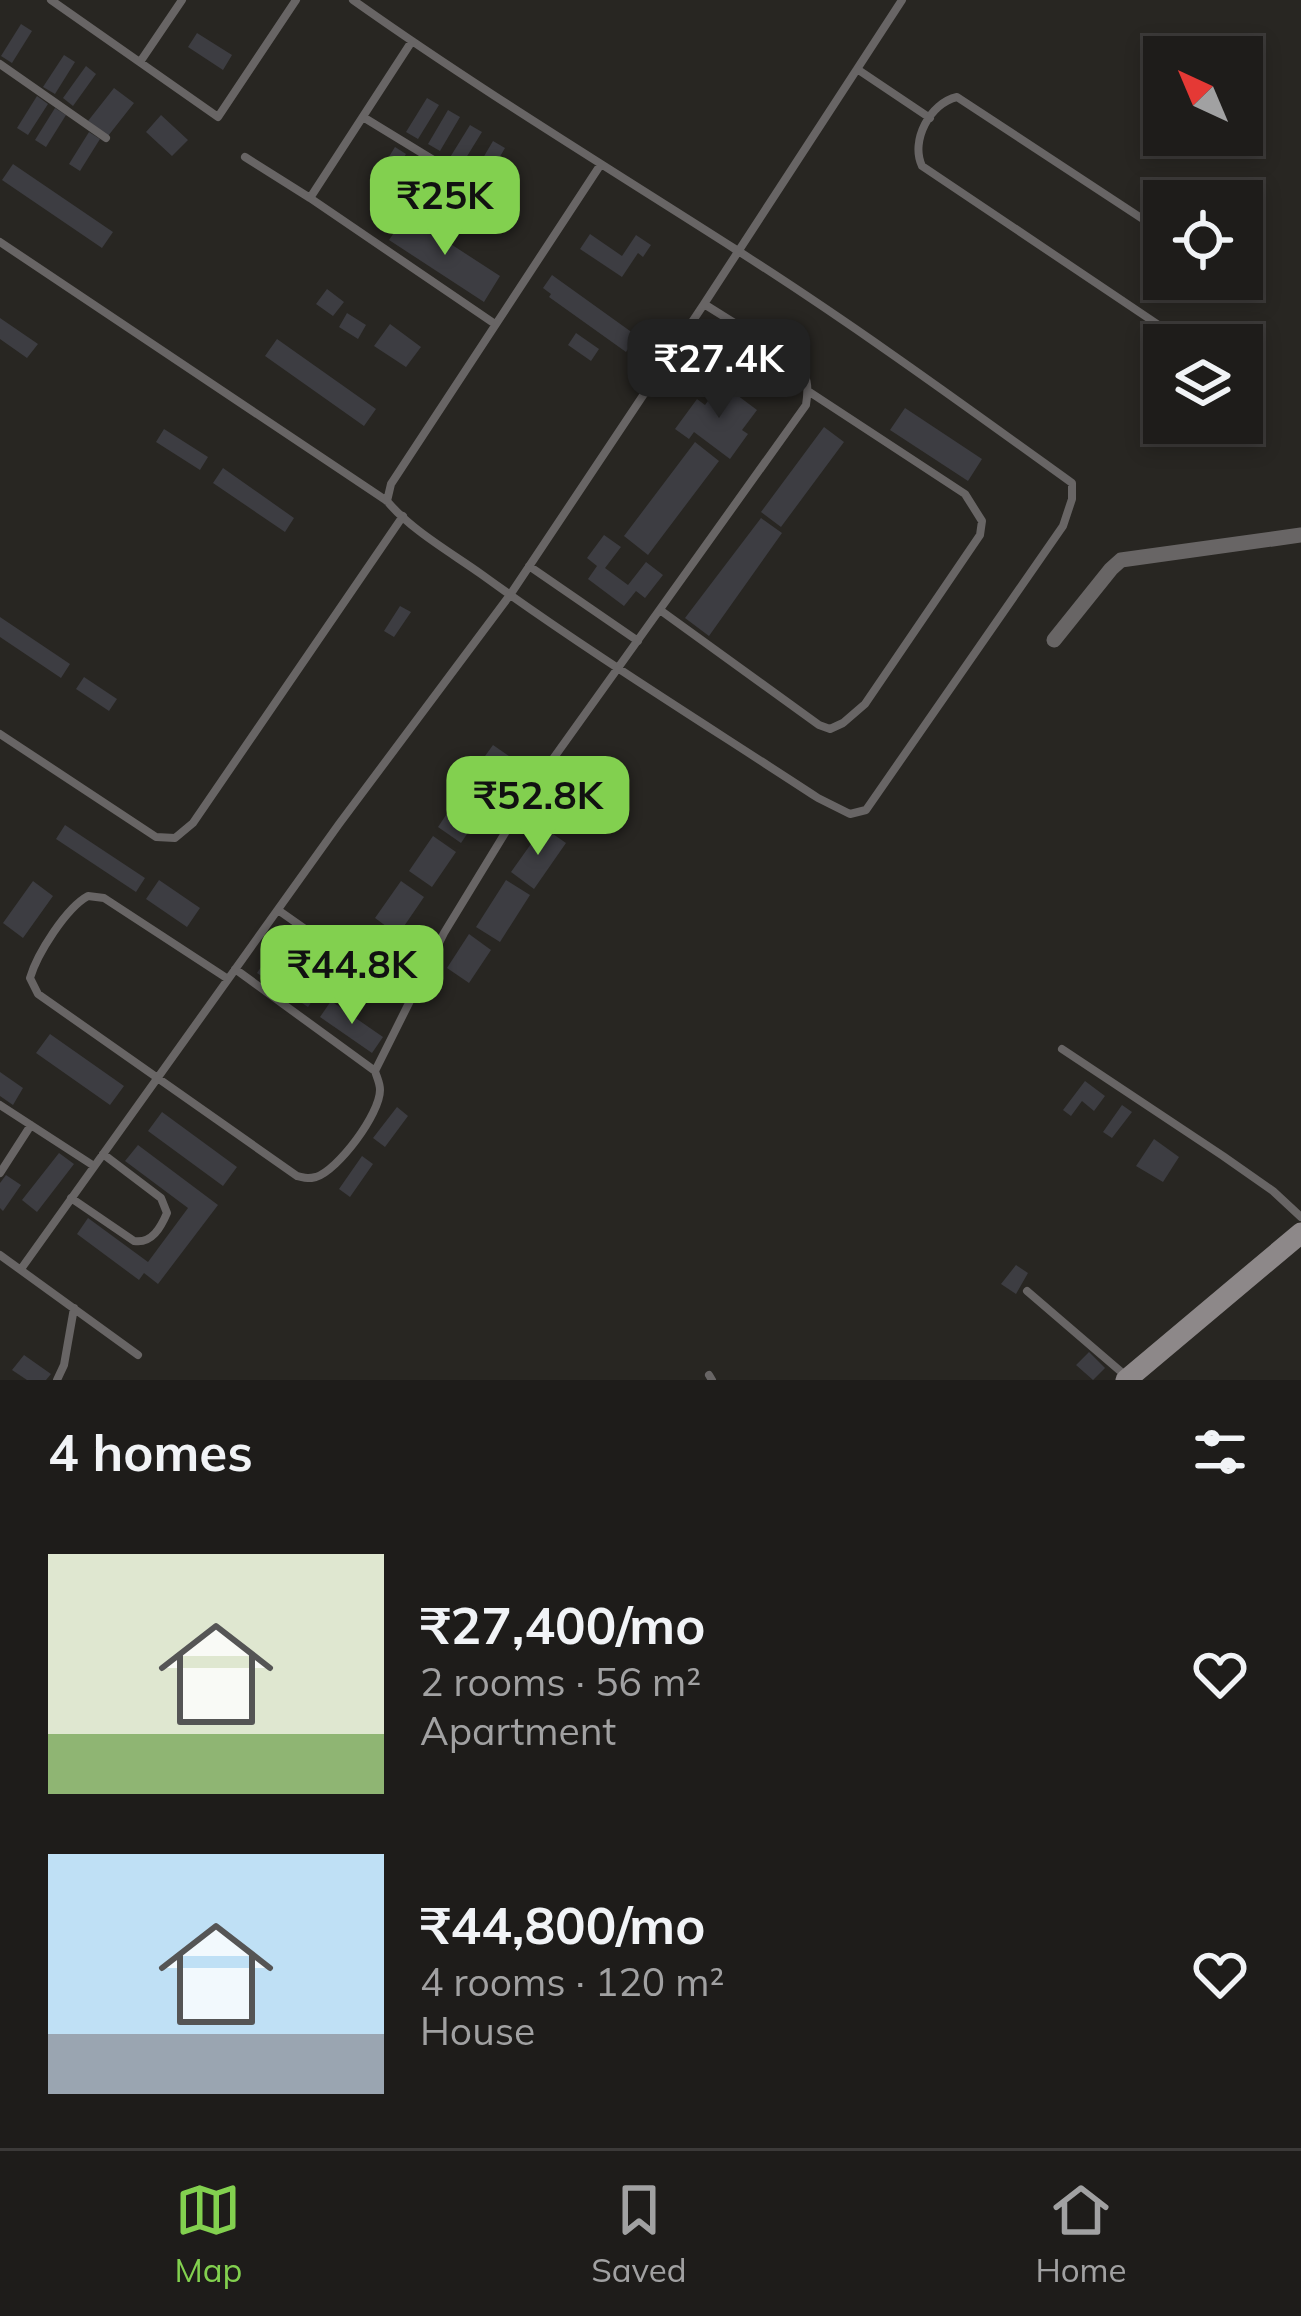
<!DOCTYPE html>
<html lang="en">
<head>
<meta charset="utf-8">
<style>
	body { margin:0; font-family:Mulish,sans-serif; background:#2b2927; color:#f1f3f6; height:100vh; display:flex; flex-direction:column; font-size:45px; white-space:nowrap }
	* { box-sizing:border-box; margin:0 }
	p { font-size:39px; color:#a1a1a2 }
	.icon { flex:none; width:66px; height:66px; fill:none; stroke:currentColor; stroke-width:2; stroke-linecap:round; stroke-linejoin:round }
	.map { position:relative; height:1380px; overflow:hidden }
	.details { display:flex; flex-direction:column; background:#1e1c1a; flex:1 }
	.details>* { flex:none }
	.needle { width:78px; rotate:316deg }
	.controls { position:absolute; left:1143px; top:36px; display:grid; gap:24px }
	.controls a { display:grid; place-items:center; width:120px; height:120px; border-radius:0px; background:#1e1c1a; box-shadow:0 6px 18px #0003,0 0 0 3px #3c3a39; font-size:60px }
	.price { position:absolute; translate:-50% -102px; padding:0 27px; border-radius:24px; background:#82d04f; color:#111; font-size:39px; line-height:78px; filter:drop-shadow(0 3px 6px #0008) }
	.price::after { content:''; position:absolute; left:50%; top:72px; width:36px; height:27px; margin-left:-18px; background:inherit; clip-path:polygon(0 0,100% 0,50% 100%) }
	.price.on { background:#222; color:#fff }
	ul { padding:0; list-style:none }
	li { display:flex; align-items:center; gap:36px; height:300px; padding:0 48px }
	li span { display:grid; place-items:center; flex:none; width:336px; height:240px; border-radius:0px; color:#555 }
	li>.icon { margin-inline-start:auto }
	span .icon { width:144px; height:144px; fill:#fffc; stroke-width:1 }
	li b { font-size:51px }
	h2 { display:flex; justify-content:space-between; align-items:center; height:144px; padding:0 48px; font-size:51px }
	.menu { display:flex; justify-content:space-around; align-items:center; height:168px; border-top:3px solid #3c3a39; background:#1e1c1a; font-size:33px; color:#a1a1a2 }
	.menu a { display:grid; justify-items:center; gap:6px }
	.menu .on { color:#82d04f }
	.map>svg:first-child { display:block }
	.building { fill:#3d3d42 }
	.lines { fill:none; stroke-linecap:round; stroke-linejoin:round }
	.lane { stroke:#686565; stroke-width:8 }
	.street { stroke:#686565; stroke-width:15 }
	.secondary { stroke:#8d8889; stroke-width:21 }
</style>
</head>
<body>
<div class="map">
<svg width="1301" height="1380" viewBox="0 0 1301 1380">
	<rect width="100%" height="100%" fill="#282622"/>
	<!-- building -->
	<path class="building" d="M21,24L32,31L12,63L1,56Z
		M197,33L232,55L223,70L188,47Z
		M64,55L75,62L55,94L43,87Z
		M86,66L96,74L73,106L63,98Z
		M114,88L134,103L108,136L88,121Z
		M37,96L48,104L28,135L17,128Z
		M427,98L439,105L418,139L406,132Z
		M55,108L66,115L46,147L35,140Z
		M448,110L460,117L440,151L428,144Z
		M161,115L188,140L172,156L146,132Z
		M470,125L482,132L461,166L449,159Z
		M89,132L100,139L80,171L69,164Z
		M493,141L505,148L485,182L473,175Z
		M395,147L406,154L386,188L374,181Z
		M417,161L429,168L408,202L396,195Z
		M13,164L113,232L102,248L2,180Z
		M441,175L453,182L433,216L421,209Z
		M462,189L479,200L452,242L435,231Z
		M406,215L500,276L484,302L389,240Z
		M590,234L622,256L636,235L651,245L643,257L638,253L622,277L580,249Z
		M552,275L637,336L626,352L549,297L551,294L543,288Z
		M327,289L344,302L333,316L316,304Z
		M347,313L366,325L358,339L339,327Z
		M0,318L38,344L27,358L0,339Z
		M390,324L421,347L406,367L374,346Z
		M576,333L599,349L591,361L568,345Z
		M742,335L764,360L750,372L728,347Z
		M277,339L376,409L364,426L265,356Z
		M773,357L800,379L792,388L787,384L781,391L760,372Z
		M721,383L757,410L742,430L748,434L730,459L694,432L689,439L675,429L697,399L705,405Z
		M905,408L982,459L968,481L890,430Z
		M824,427L844,442L781,527L761,512Z
		M164,429L208,457L200,470L156,442Z
		M695,442L719,461L648,555L624,536Z
		M223,468L294,518L285,532L213,483Z
		M761,518L782,533L709,636L685,618Z
		M604,535L621,547L605,568L628,585L646,562L663,575L645,598L636,591L624,606L588,579L597,566L587,558Z
		M400,606L411,612L394,637L384,631Z
		M0,617L70,664L61,678L0,637Z
		M84,677L117,699L109,711L76,689Z
		M493,745L516,761L490,797L467,781Z
		M462,791L485,807L461,843L438,827Z
		M65,825L145,878L136,892L56,839Z
		M543,827L566,843L534,889L511,872Z
		M433,836L456,852L432,887L409,871Z
		M159,880L200,908L187,927L146,899Z
		M506,880L530,895L500,942L476,927Z
		M33,881L53,896L23,938L3,923Z
		M401,881L424,897L398,935L375,918Z
		M469,934L491,950L469,983L447,968Z
		M267,958L318,992L308,1007L257,973Z
		M331,1001L383,1037L372,1053L320,1017Z
		M50,1034L124,1086L110,1105L36,1053Z
		M0,1072L23,1088L13,1105L0,1096Z
		M1085,1081L1105,1096L1094,1111L1082,1101L1071,1116L1063,1110Z
		M1122,1105L1132,1112L1112,1138L1103,1132Z
		M397,1107L408,1116L385,1147L373,1138Z
		M162,1112L237,1167L223,1186L148,1131Z
		M1154,1139L1179,1157L1163,1182L1136,1166Z
		M138,1145L218,1205L158,1284L144,1273L139,1280L77,1234L88,1218L148,1262L188,1208L125,1161Z
		M59,1153L74,1164L37,1212L22,1200Z
		M362,1156L373,1164L350,1197L339,1189Z
		M6,1175L21,1185L3,1211L0,1208V1183Z
		M1016,1265L1028,1273L1016,1294L1001,1284Z
		M1089,1352L1105,1368L1093,1380L1076,1365Z
		M24,1355L51,1374L46,1380H27L12,1370Z"/>
	<g class="lines">
		<!-- lane -->
		<path class="lane" d="M51,0L218,117L296,0
			M412,41L310,198L495,324
			M140,62L182,0
			M0,64L106,138
			M857,69L930,118
			M363,117L453,172
			M245,157L310,198
			M1164,233L957,97C930,103 910,141 922,166L1166,330
			M0,242L387,501C411,530 450,552 481,574C590,653 705,724 818,798L850,814L866,810L1063,526L1072,499V483C961,403 850,322 735,249C607,167 477,88 353,0
			M387,501L391,484L601,164
			M529,566L638,641
			M660,610L819,725L830,729L843,723L865,704L980,535L982,521L965,494L808,391
			M0,734L156,837L175,838L193,823L403,516
			M278,910L409,1002
			M228,979L104,898L88,896C66,908 37,954 30,978L38,994L297,1176C306,1178 307,1179 316,1177C338,1170 380,1114 380,1090C380,1083 377,1078 375,1071L235,969
			M1062,1049L1223,1156L1273,1191L1301,1217
			M375,1071L444,933L535,784L806,405C809,386 808,375 795,361L704,304L902,0
			M0,1105L94,1166
			M0,1173L31,1125
			M71,1198L134,1241C152,1244 161,1227 167,1213L161,1198L103,1154
			M0,1255L138,1355
			M21,1269L339,824L510,595L704,304
			M1027,1291L1126,1376
			M709,1375L712,1380
			M57,1380L64,1365L74,1308"/>
		<!-- street -->
		<path class="street" d="M1054,640L1111,569L1121,560L1301,535"/>
		<!-- secondary -->
		<path class="secondary" d="M1126,1380L1301,1233"/>
	</g>
</svg>
<div class="controls">
<a><svg class="needle" viewBox="-14 -14 28 28"><path d="M0-13l5 13h-10z" fill="#e53935"/><path d="M0 13l5-13h-10z" fill="#a1a1a2"/></svg></a>
<a><svg class="icon" aria-label="locate" viewBox="0 0 24 24"><circle cx="12" cy="12" r="6"/><path d="M12 2v4M12 18v4M2 12h4M18 12h4"/></svg></a>
<a><svg class="icon" aria-label="layers" viewBox="0 0 24 24"><path d="M12 4l9 5-9 5-9-5zM3 14l9 5 9-5"/></svg></a>
</div>
<b class="price" style="left:445px;top:258px">₹25K</b>
<b class="price on" style="left:719px;top:421px">₹27.4K</b>
<b class="price" style="left:538px;top:858px">₹52.8K</b>
<b class="price" style="left:352px;top:1027px">₹44.8K</b>
</div>
<section class="details">
<h2>4 homes<svg class="icon" aria-label="filters" viewBox="0 0 24 24"><path d="M4 7h16M4 17h16"/><circle cx="9" cy="7" r="2"/><circle cx="15" cy="17" r="2"/></svg></h2>
<ul>
<li><span style="background:linear-gradient(#dfe7d0 75%,#8fb573 0)"><svg class="icon" aria-label="home" viewBox="0 0 24 24"><path d="M3 11l9-7 9 7M6 9v11h12V9"/></svg></span><div><b>₹27,400/mo</b><p>2 rooms · 56 m²</p><p>Apartment</p></div><svg class="icon" aria-label="heart" viewBox="0 0 24 24"><path d="M12 20l-8-8c-3-5 5-10 8-4 3-6 11-1 8 4z"/></svg></li>
<li><span style="background:linear-gradient(#bfe0f5 75%,#9aa5b1 0)"><svg class="icon" aria-label="home" viewBox="0 0 24 24"><path d="M3 11l9-7 9 7M6 9v11h12V9"/></svg></span><div><b>₹44,800/mo</b><p>4 rooms · 120 m²</p><p>House</p></div><svg class="icon" aria-label="heart" viewBox="0 0 24 24"><path d="M12 20l-8-8c-3-5 5-10 8-4 3-6 11-1 8 4z"/></svg></li>
</ul>
</section>
<nav class="menu">
<a class="on"><svg class="icon" aria-label="map" viewBox="0 0 24 24"><path d="M3 6l6-2 6 2 6-2v14l-6 2-6-2-6 2zM9 4v14M15 6v14"/></svg>Map</a>
<a><svg class="icon" aria-label="saved" viewBox="0 0 24 24"><path d="M7 4h10v16l-5-4-5 4z"/></svg>Saved</a>
<a><svg class="icon" aria-label="home" viewBox="0 0 24 24"><path d="M3 11l9-7 9 7M6 9v11h12V9"/></svg>Home</a>
</nav>
</body>
</html>
